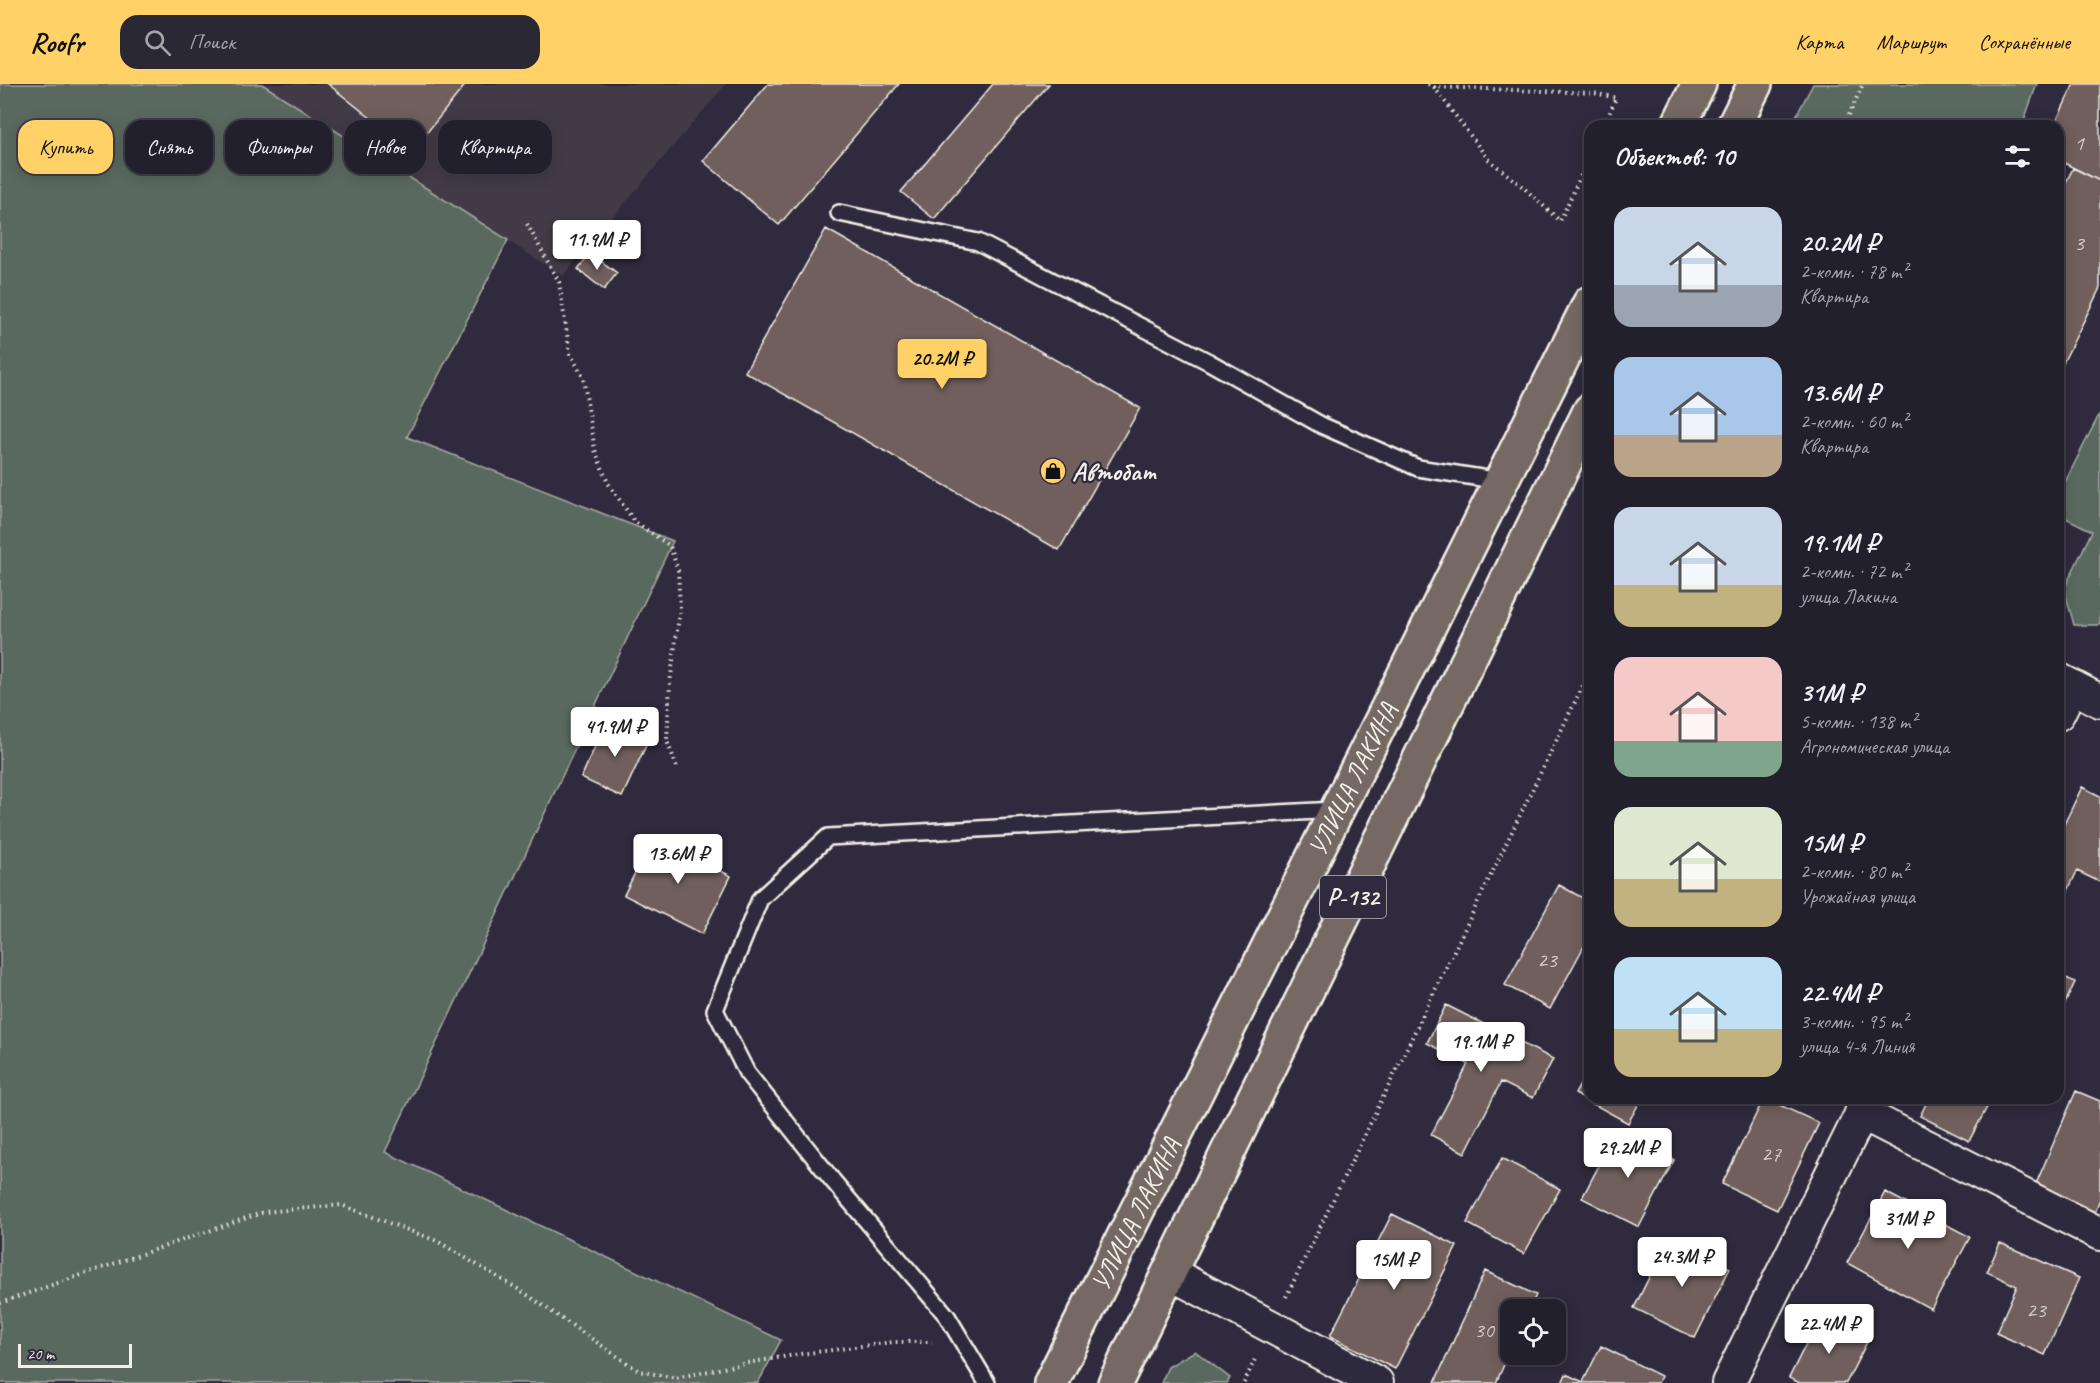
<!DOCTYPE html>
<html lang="ru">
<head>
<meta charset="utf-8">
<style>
	body { margin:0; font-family:Caveat,sans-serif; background:#2b2836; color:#f1f3f6; height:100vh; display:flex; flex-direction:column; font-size:22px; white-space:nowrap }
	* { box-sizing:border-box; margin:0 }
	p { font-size:20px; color:#a3a3aa }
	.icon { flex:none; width:33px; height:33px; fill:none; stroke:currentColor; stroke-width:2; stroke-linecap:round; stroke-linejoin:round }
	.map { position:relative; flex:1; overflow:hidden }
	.panel { position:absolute; left:1584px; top:36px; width:480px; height:984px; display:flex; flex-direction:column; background:#23202e; border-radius:18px; box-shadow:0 3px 15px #0003,0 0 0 2px #403e4a }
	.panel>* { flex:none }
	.top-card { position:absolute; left:18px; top:36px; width:570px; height:54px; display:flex; gap:12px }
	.tools { position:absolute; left:1500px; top:1215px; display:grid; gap:12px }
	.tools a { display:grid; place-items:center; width:66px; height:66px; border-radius:12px; background:#23202e; box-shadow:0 3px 15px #0003,0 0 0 2px #403e4a; font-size:30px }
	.scale { position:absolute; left:18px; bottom:15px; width:114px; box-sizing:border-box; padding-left:6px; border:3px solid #f4f1e8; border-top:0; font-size:16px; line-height:21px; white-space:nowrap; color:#f4f1e8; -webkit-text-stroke:4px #2f2a3d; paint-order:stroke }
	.price { position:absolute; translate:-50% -51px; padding:0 14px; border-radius:6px; background:#fff; color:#222; font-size:20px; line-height:39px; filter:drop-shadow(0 2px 3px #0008) }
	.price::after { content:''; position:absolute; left:50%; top:36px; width:18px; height:14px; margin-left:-9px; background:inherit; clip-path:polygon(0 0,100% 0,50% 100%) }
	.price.selected { background:#ffd166; color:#111 }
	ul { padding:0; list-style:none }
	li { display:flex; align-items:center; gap:18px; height:150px; padding:0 30px }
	li span { display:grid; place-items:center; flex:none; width:168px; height:120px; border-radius:18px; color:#555 }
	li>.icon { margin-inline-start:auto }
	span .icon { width:72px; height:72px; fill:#fffc; stroke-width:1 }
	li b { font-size:26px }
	h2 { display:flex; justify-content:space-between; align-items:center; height:72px; padding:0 30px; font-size:26px }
	.pill { padding:0 21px; border-radius:18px; background:#23202e; box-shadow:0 3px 15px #0003,0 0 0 2px #403e4a; font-size:21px; line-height:54px }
	.pill.selected { background:#ffd166; color:#111 }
	header { display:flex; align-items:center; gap:36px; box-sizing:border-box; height:84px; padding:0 30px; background:#ffd166; color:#111 }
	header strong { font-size:28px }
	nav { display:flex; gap:33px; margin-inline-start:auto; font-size:21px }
	.search { width:420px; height:54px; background:#2b2836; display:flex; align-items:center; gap:15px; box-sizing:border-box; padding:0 21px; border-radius:18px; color:#a3a3aa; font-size:22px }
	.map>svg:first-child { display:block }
	.built { fill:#423a46 }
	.green { fill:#5a6960; stroke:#a7ada4; stroke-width:1.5 }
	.building { fill:#6f5f5c; stroke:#f4f1e8; stroke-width:1.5 }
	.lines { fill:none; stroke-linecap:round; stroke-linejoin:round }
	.lane-casing { stroke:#f4f1e8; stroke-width:20 }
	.street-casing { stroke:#f4f1e8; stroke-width:36 }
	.highway-casing { stroke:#f4f1e8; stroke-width:38 }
	.path { stroke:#f4f1e8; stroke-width:4; stroke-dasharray:1.5 4.5; stroke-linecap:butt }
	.lane { stroke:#2f2a3d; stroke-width:15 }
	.street { stroke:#2f2a3d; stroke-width:32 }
	.highway { stroke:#766964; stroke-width:33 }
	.labels { text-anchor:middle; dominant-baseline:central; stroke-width:4.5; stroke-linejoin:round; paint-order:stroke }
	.number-label { font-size:22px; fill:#d3ccc5 }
	.shield { fill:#2f2a3d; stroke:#b9b5b5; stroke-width:1.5 }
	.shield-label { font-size:24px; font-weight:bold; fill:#f4f1e8 }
	.poi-label { font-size:26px; font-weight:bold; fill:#f4f1e8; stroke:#2f2a3d; text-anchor:start }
	.street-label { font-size:26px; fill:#f4f1e8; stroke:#2f2a3d }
</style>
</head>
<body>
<header>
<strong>Roofr</strong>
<div class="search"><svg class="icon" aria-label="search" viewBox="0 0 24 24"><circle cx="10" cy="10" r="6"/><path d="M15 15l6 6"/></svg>Поиск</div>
<nav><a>Карта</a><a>Маршрут</a><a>Сохранённые</a></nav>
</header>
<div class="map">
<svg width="2100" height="1299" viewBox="0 0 2100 1299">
	<rect width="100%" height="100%" fill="#2f2a3d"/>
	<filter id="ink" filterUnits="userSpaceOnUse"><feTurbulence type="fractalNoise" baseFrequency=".0167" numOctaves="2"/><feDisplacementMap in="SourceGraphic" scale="12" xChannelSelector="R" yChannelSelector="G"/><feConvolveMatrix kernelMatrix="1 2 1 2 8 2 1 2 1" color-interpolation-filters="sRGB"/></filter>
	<g filter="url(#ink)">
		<!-- built -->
		<path class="built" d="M262,0H726L563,192Z"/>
		<!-- green -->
		<path class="green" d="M0,0H262L508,156L407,353L673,457L385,1068L781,1256L758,1299H0Z
			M1813,0H2037L2022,42H1791Z
			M2100,329V541H2074L2064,505L2092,447L2058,430V412Z
			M1195,1267L1230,1294L1227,1299H1161L1168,1283Z"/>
		<!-- building -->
		<path class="building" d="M328,0H466L412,67Z
			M768,0H899L779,141L703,77Z
			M993,0H1049L934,135L901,108Z
			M2074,0H2100V97L2058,76V42H2054Z
			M2073,84L2100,97V204L2058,289V115Z
			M826,145L1140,324L1059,466L745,288Z
			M590,169L617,189L604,206L578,185Z
			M607,636L649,655L622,713L581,694Z
			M2082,703L2100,712V798L2077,787L2066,811L2058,807V753Z
			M653,753L731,792L702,850L624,811Z
			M1559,801L1590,818V851L1550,925L1505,901Z
			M2058,890L2075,898L2058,935Z
			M1446,921L1553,975L1533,1014L1501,998L1465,1069L1431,1051L1468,980L1427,959Z
			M1590,983V1014H1642L1628,1039L1575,1010Z
			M2076,1007L2100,1017V1115L2095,1128L2035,1102Z
			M1764,1014L1819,1039L1777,1126L1722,1100Z
			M1929,1014H1992L1969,1057L1920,1032Z
			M1617,1047L1674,1076L1639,1143L1582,1114Z
			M1502,1074L1560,1105L1524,1170L1467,1139Z
			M1885,1108L1970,1153L1931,1225L1847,1179Z
			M1392,1130L1457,1162L1395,1285L1330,1252Z
			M1668,1155L1730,1184L1695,1254L1634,1224Z
			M2000,1159L2079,1194L2045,1271L1996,1249L2017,1202L1987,1188Z
			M1485,1187L1536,1211L1529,1226H1510V1267L1496,1299H1437L1435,1298Z
			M1820,1232L1868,1256L1846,1299H1800L1789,1294Z
			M1601,1262L1661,1292L1658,1299H1562L1566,1290L1583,1298Z"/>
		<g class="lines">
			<!-- lane casing -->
			<g class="lane-casing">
				<path id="lane" d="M839,129L978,158L1209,278L1321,341L1418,384L1500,397
					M987,1299L947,1232L833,1097L747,989L715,926L760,815L828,753L1336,726"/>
			</g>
			<!-- street casing -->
			<g class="street-casing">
				<path id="street" d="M2058,595L2100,617
					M2058,630L2072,602
					M1861,1029L2100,1150
					M1170,1189L1377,1299
					M1728,1299L1869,1014"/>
			</g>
			<!-- highway casing -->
			<g class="highway-casing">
				<g id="highway">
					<path d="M1678,42L1699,0"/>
					<path d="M1734,42L1755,0"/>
					<path id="s1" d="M1051,1299L1590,219"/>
					<path d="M1115,1299L1590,327"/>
				</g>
			</g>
			<!-- path -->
			<path class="path" d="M1428,0L1434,3L1594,9L1616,14L1604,42
				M1434,3L1488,75L1523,103L1560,137L1590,72
				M1844,42L1863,0
				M527,140L559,198L570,269L583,293L595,366L608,399L634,437L670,462L678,486L680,525L670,599L667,657L677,683
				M1286,1213L1590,587
				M0,1219L264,1128L341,1121L437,1157L523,1208L639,1287L676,1294L742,1280L801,1270L893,1258H932
				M1244,1299L1256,1273"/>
			<!-- lane -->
			<use href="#lane" class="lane"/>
			<!-- street -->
			<use href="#street" class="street"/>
			<!-- highway -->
			<use href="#highway" class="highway"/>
		</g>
	</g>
	<!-- icons -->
	<defs>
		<g id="shop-disc" transform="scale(1.35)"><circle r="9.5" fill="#ffd166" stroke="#2f2a3d"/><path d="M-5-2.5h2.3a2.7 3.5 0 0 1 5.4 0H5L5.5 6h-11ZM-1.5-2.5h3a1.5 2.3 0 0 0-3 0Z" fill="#111"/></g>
	</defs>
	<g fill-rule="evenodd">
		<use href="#shop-disc" x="1053" y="387"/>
	</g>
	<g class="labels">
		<!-- number labels -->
		<g class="number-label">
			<text x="2079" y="59">1</text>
			<text x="2079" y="159">3</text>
			<text x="1547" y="876">23</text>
			<text x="1771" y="1070">27</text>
			<text x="2036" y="1226">23</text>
			<text x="1484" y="1246">30</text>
		</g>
		<!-- shield labels -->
		<rect class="shield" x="1320" y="792" width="66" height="42" rx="4.5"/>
		<g class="shield-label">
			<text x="1353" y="813">Р-132</text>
		</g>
		<!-- poi labels -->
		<g class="poi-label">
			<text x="1072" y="387">Автобат</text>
		</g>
		<!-- street labels -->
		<g class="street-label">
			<text stroke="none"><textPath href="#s1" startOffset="675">УЛИЦА ЛАКИНА</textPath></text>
			<text stroke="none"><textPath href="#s1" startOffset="189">УЛИЦА ЛАКИНА</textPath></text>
		</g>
	</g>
</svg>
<div class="tools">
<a><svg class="icon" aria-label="locate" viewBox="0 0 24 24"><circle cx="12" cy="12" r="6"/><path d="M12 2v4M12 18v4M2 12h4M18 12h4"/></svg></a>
</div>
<div class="scale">20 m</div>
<b class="price" style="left:597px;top:187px">11.9M ₽</b>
<b class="price selected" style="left:942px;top:306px">20.2M ₽</b>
<b class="price" style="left:615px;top:674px">41.9M ₽</b>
<b class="price" style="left:678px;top:801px">13.6M ₽</b>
<b class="price" style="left:1481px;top:989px">19.1M ₽</b>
<b class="price" style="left:1628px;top:1095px">29.2M ₽</b>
<b class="price" style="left:1908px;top:1166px">31M ₽</b>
<b class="price" style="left:1682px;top:1204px">24.3M ₽</b>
<b class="price" style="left:1394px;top:1207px">15M ₽</b>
<b class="price" style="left:1829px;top:1271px">22.4M ₽</b>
<div class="top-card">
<a class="pill selected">Купить</a>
<a class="pill">Снять</a>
<a class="pill">Фильтры</a>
<a class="pill">Новое</a>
<a class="pill">Квартира</a>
</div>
<section class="panel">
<h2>Объектов: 10<svg class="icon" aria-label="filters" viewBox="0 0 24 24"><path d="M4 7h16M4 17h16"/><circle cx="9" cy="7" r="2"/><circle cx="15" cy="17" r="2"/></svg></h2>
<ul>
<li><span style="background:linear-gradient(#c9d6e8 65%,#9aa5b1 0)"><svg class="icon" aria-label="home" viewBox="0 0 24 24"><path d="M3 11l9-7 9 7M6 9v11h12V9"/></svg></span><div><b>20.2M ₽</b><p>2-комн. · 78 m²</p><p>Квартира</p></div></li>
<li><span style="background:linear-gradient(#a9c7e8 65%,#b9a48a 0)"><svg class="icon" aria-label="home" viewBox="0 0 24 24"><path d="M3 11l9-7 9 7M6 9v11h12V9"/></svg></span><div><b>13.6M ₽</b><p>2-комн. · 60 m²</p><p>Квартира</p></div></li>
<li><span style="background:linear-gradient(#c9d6e8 65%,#c2b280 0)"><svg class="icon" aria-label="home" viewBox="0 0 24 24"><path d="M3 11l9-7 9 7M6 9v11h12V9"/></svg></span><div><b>19.1M ₽</b><p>2-комн. · 72 m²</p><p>улица Лакина</p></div></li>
<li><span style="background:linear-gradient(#f6c9c9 70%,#7fa58c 0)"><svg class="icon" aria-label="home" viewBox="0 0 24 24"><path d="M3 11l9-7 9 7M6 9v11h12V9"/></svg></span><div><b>31M ₽</b><p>5-комн. · 138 m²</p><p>Агрономическая улица</p></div></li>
<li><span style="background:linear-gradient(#dfe7d0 60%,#c2b280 0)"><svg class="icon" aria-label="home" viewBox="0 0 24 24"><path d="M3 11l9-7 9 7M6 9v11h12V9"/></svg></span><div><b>15M ₽</b><p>2-комн. · 80 m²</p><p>Урожайная улица</p></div></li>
<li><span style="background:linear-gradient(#bfe0f5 60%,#c2b280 0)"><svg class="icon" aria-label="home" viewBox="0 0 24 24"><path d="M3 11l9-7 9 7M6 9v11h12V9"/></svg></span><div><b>22.4M ₽</b><p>3-комн. · 95 m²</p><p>улица 4-я Линия</p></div></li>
</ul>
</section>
</div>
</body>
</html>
